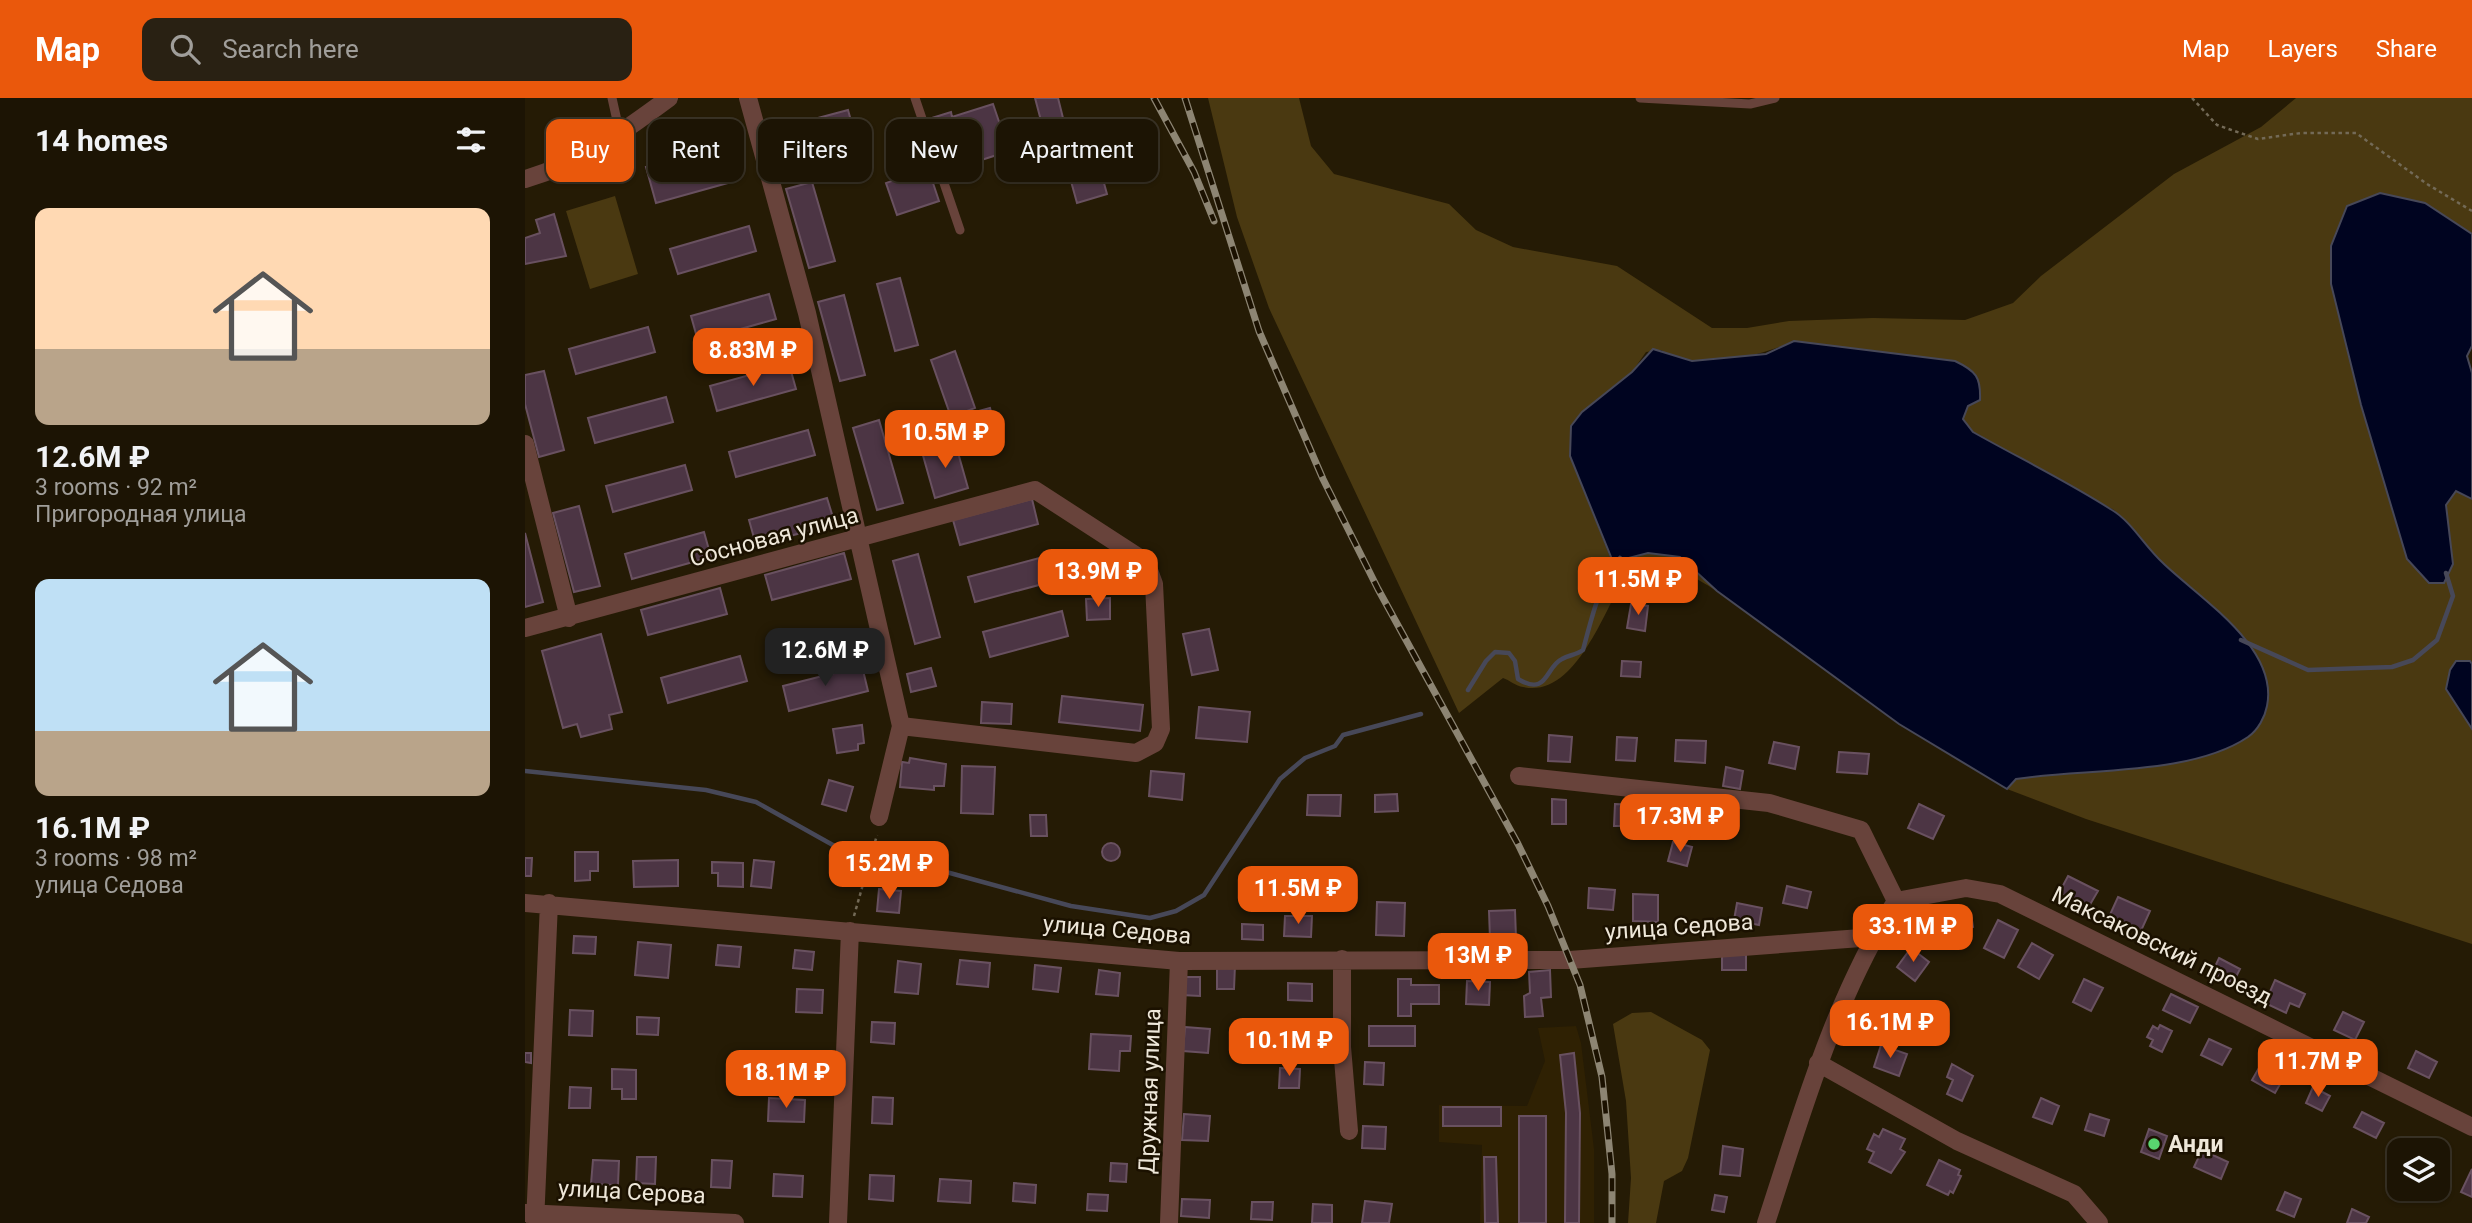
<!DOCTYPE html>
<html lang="en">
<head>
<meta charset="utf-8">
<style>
	body { margin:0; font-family:Roboto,sans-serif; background:#292113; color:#f1f3f6; height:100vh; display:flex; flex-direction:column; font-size:26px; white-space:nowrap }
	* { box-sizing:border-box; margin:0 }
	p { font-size:23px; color:#a09e9a }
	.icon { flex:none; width:38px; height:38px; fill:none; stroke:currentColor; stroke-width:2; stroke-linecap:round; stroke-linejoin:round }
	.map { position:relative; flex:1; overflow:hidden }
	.panel { display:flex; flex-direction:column; background:#1c1404; width:525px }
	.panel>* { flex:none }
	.banner { position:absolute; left:21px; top:21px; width:665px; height:63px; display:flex; gap:14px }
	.tools { position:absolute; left:1862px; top:1040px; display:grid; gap:14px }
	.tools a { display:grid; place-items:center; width:63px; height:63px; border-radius:14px; background:#1c1404; box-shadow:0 2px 5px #0004,0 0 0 2px #3a3326; font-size:35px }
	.price { position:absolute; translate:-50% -60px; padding:0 16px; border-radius:14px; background:#ea580c; color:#fff; font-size:23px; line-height:46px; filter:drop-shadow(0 2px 4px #0008) }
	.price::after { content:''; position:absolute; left:50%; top:42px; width:21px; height:16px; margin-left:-10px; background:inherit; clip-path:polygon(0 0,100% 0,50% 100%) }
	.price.current { background:#222; color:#fff }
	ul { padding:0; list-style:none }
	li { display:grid; align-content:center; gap:14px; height:371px; padding:0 35px }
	li span { display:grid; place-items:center; height:217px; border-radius:14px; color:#555 }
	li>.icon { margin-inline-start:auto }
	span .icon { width:126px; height:126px; fill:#fffc; stroke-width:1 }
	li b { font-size:30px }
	h2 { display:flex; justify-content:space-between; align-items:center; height:84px; padding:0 35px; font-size:30px }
	.chip { padding:0 24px; border-radius:14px; background:#1c1404; box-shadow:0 2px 5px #0004,0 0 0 2px #3a3326; font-size:24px; line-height:63px }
	.chip.current { background:#ea580c; color:#fff }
	header { display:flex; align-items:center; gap:42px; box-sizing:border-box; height:98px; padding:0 35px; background:#ea580c; color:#fff }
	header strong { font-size:33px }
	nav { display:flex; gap:38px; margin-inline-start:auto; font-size:24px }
	.search { width:490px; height:63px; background:#292113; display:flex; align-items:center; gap:18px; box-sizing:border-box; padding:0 24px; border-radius:14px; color:#a09e9a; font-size:26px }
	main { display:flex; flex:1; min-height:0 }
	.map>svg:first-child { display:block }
	.built { fill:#2f2103 }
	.green { fill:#4a3911 }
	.water { fill:#000420; stroke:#474858; stroke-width:2 }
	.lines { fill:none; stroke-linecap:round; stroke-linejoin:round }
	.stream { stroke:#474858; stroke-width:4.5 }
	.building { fill:#4c3544; stroke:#695160; stroke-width:2 }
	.path { stroke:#736a57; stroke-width:2.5; stroke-dasharray:3.5 3.5; stroke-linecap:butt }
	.lane { stroke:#68433b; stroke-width:9 }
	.street { stroke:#68433b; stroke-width:18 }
	.rail-casing { stroke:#8d8573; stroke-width:7 }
	.rail { stroke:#1b1100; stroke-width:4.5; stroke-dasharray:13; stroke-linecap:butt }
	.poi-dot { fill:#59d56f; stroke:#1b1100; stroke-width:2.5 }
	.labels { text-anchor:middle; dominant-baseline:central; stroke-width:5; stroke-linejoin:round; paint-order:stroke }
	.street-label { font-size:23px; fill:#eee7d9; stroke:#1b1100 }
	.poi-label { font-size:23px; font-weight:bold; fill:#eee7d9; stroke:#1b1100; text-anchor:start }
</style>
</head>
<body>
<header>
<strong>Map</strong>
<div class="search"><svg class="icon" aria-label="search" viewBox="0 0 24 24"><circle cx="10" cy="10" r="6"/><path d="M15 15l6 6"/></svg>Search here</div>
<nav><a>Map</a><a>Layers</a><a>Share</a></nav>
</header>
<main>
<section class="panel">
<h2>14 homes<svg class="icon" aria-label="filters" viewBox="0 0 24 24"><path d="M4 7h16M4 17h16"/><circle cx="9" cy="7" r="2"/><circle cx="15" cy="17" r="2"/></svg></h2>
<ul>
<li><span style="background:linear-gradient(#ffd9b3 65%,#b9a48a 0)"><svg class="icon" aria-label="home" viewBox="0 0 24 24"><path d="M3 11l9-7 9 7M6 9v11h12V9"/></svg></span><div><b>12.6M ₽</b><p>3 rooms · 92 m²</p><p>Пригородная улица</p></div></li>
<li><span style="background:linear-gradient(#bfe0f5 70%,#b9a48a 0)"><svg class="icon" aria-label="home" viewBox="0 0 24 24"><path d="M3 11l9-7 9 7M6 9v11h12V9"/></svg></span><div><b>16.1M ₽</b><p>3 rooms · 98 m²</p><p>улица Седова</p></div></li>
</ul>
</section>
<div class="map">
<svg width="1947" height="1125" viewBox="0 0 1947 1125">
	<rect width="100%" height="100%" fill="#251b05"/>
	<!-- built -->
	<path class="built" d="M1051,928L1056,945L1069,1051V1125H955L957,1047L914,1044V1007L1002,1008L1020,963L1013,930Z"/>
	<!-- green -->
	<path class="green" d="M683,0H774L786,48L809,76L924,106L951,132L988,149L1092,168L1187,230H1222L1264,223L1348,220L1440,222L1488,205L1516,178L1649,76L1736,29L1771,0H1947V136L1900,105L1806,186L1836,307L1882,461L1904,485L1928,466L1921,407L1931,392L1947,401V566L1945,563L1921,591L1947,631V846L1561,721L1482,691L1491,681L1519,676L1714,533L1638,465L1589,412L1448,334L1438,321L1442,308L1269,243C1235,259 1169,274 1136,252L1121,254L1107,274L1057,314L1046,328L1045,358L1087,464C1099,465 1109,459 1120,456C1152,448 1171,474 1192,493C1158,472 1141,462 1102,475C1080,510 1051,601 998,589C991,588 984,582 978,580L934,615L744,210L712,119Z
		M90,98L113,176L65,191L41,113Z
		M1126,914L1177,942L1185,952L1163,1060L1157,1073L1139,1083L1131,1125H1103L1106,1080L1101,1003L1088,926L1107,915Z"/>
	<!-- water -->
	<path class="water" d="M1855,95L1900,105L1947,136V248L1942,258L1947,275V401L1931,393L1921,407L1928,466L1919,485H1904L1882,461L1836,307L1806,186V148L1822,108Z
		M1269,243L1430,263C1451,273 1456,279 1455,302L1443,308L1438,321L1448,334C1494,360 1542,383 1587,412C1607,424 1620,449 1638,465C1674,500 1754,549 1742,608C1740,619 1733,632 1723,639C1665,678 1560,670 1491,681L1482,691L1374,626L1192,493L1155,459L1123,455L1088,464L1045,358L1046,328L1057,314L1107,274L1128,251L1167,263L1241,256Z
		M1931,563H1945L1947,566V631L1921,591L1925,572Z"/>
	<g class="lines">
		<!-- stream -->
		<path class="stream" d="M1716,542L1783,572L1867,569L1888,562L1912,542L1928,498L1921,475
			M943,592L961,563L970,554L984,555L990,563L993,581C1023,599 1020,569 1037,561C1044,557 1051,557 1058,552C1068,516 1072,491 1095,460
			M0,673L181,692L231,704L315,751L381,763L546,808L625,820L651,813L679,797L755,681L780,660L810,648L818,637L896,616"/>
	</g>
	<!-- building -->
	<path class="building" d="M510,0H533L540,28L519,34Z
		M468,6L484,53L438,68L432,51L419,56L407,20L426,14L427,19Z
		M323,12L330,37L251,58L244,33Z
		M200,47L210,83L131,105L121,69Z
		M574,67L582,96L552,105L544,76Z
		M403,70L414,103L372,117L361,85Z
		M287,84L310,163L284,170L261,91Z
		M29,116L41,158L0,166V140L15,135L11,122Z
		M224,128L231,153L153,176L145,151Z
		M375,180L393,247L370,253L352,186Z
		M244,196L251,221L173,243L166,218Z
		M319,197L340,277L315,283L293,204Z
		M123,229L130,254L51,276L44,251Z
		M430,253L450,310L426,319L406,262Z
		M264,266L271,291L192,313L185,288Z
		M19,273L39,352L14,359L0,306V277Z
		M141,299L148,324L70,345L63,320Z
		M465,310L473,340L447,347L439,317Z
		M354,322L378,405L352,412L328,330Z
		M283,332L290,357L211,379L204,354Z
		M430,344L443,390L410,400L397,354Z
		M160,367L167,392L88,414L81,388Z
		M302,400L310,426L231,447L224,422Z
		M507,401L513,426L435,447L428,422Z
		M54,408L75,488L49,494L28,415Z
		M179,434L186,459L107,481L100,456Z
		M0,435L18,504L0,509Z
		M319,455L326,481L247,502L240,477Z
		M393,456L415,539L390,546L368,463Z
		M522,458L529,483L450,504L443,479Z
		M195,490L202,516L123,537L116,512Z
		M585,500V521L562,522L561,501Z
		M1106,506L1123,508L1120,533L1102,530Z
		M537,513L543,538L465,559L458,534Z
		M684,531L693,572L667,577L658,536Z
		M76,536L97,614L84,617L87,631L56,639L52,626L38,630L17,553Z
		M215,558L222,583L143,605L136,580Z
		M1097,563L1116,564L1115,579L1096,578Z
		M337,568L343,593L264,613L258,588Z
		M406,570L411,588L386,594L382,576Z
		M537,598L618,607L615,633L534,624Z
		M457,604L487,606L486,626L456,625Z
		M674,609L725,614L722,644L671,640Z
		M337,627L339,645L333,646V652L312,655L308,631Z
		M1024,637L1047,639L1045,664L1023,663Z
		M1092,639L1112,640L1110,663L1091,662Z
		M1151,642L1181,643L1180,665L1150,663Z
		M1249,644L1274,649L1270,671L1244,665Z
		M1314,654L1344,656L1342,676L1312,674Z
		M385,660L421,666L419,688H409V692L375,689L377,664L384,665Z
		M437,668L470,669L468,716L436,715Z
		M1201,669L1218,673L1215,691L1198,688Z
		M626,673L659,676L657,702L624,698Z
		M304,682L328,689L321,713L297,706Z
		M872,696L873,713L850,714V697Z
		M783,697H816L815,718L782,717Z
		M1027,701L1041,702V726H1027Z
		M1090,706L1111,707V728H1089Z
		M1394,706L1419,718L1408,741L1383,730Z
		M505,717H521L522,738H506Z
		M1148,744L1167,749L1162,768L1143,763Z
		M577 754a9 9 0 1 1 18 0a9 9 0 1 1-18 0Z
		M50,754H73V773H65V782L50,783Z
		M0,760H7L6,778H0Z
		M153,762V788L109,789L108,763Z
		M229,762L249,764L246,790L226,788Z
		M187,764L218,765V789L193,788V775H187Z
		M1543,778L1573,793L1563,810L1534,795Z
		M1262,788L1286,794L1282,810L1258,805Z
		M1064,790L1090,792L1088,812L1063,810Z
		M354,791L376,793L374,815L352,813Z
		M1108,796L1133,797V824L1108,823Z
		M1593,799L1625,813L1615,835L1583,821Z
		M852,804L880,805L879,838L851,837Z
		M1212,805L1237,810L1234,827L1209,822Z
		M990,812L991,840L965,841L964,813Z
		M1446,816L1448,829L1427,833V838L1410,841L1407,822Z
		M760,818H787L786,839L759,838Z
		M1473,822L1493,832L1479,860L1459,850Z
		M717,826L738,827V842L717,841Z
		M49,838L71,839L70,856L48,855Z
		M113,844L146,847L143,880L110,877Z
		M1507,845L1528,857L1514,881L1493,869Z
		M193,847L216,849L214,869L191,867Z
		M1386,850L1404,864L1390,883L1372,869Z
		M270,852L289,854L287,872L268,870Z
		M1197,857H1221V872H1197Z
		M1694,860L1715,871L1708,885L1687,875Z
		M435,862L465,865L463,889L432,886Z
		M373,863L396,866L393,896L370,894Z
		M510,867L536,870L533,894L508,891Z
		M692,867H710L709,891H692Z
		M574,872L595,875L593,898L571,896Z
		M1025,872L1026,899L1016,900L1018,918L1000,919L999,898L1005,895L1004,874Z
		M656,879H675V898L656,897Z
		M873,881H886V887H914V906H886V918H873Z
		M1559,881L1578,890L1566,913L1548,904Z
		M1750,882L1780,896L1774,909L1765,905L1761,915L1740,905Z
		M942,883L965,884L964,907L941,906Z
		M763,885L787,886V903L763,902Z
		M272,891L298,892L297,915L271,914Z
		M1646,896L1673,909L1665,925L1638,912Z
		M45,912L68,913L67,938L44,937Z
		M1818,914L1839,924L1830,942L1809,932Z
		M112,919L134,920L133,937L112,936Z
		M347,924L370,925L369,946L346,944Z
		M1635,927L1647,933L1637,954L1625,948L1628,942L1622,939L1628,928L1633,931Z
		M844,928H890V948H844Z
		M660,929L685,931L683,955L658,953Z
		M566,936L606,938L605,953H595L594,973L564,971Z
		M1684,941L1706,951L1697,967L1676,957Z
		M1356,947L1382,956L1374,978L1349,969Z
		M1891,953L1912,964L1904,980L1883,970Z
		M0,955H6V965L0,964Z
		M1049,955L1055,1015L1054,1125H1040L1041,1015L1035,957Z
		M840,964L859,965L858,987L839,986Z
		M1427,966L1448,978L1437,1003L1422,996L1428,982L1422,979Z
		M1735,968L1758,981L1750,995L1727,982Z
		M755,970L775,971L774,990H754Z
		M87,971L111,972V1001H97V991H87Z
		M45,989L66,990L65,1010H44Z
		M1788,989L1805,998L1797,1013L1781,1005Z
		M348,999L368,1000L367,1026L347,1025Z
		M244,1000L280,1002L279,1024L243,1023Z
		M1516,1000L1534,1008L1527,1026L1508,1019Z
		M918,1009H976V1028H918Z
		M1837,1014L1859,1025L1851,1040L1829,1029Z
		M659,1016L685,1018L683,1043L657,1042Z
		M1565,1016L1584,1022L1579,1038L1560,1032Z
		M994,1018H1021V1125H994Z
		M838,1028L861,1029L860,1051L837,1050Z
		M1358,1031L1380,1041L1375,1051L1380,1054L1366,1075L1344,1064L1349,1054L1342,1051L1349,1036L1354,1039Z
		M1624,1031L1642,1038L1634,1061L1616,1054Z
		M1901,1043L1917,1051L1913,1060V1052H1896Z
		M1198,1048L1218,1051L1215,1078L1195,1076Z
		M1677,1052L1703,1064L1696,1081L1669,1069Z
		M112,1059H131L130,1086L111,1085Z
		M959,1059H971L973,1125H960Z
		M68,1062L94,1063L93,1087L66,1086Z
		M187,1062L207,1063L205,1090L186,1089Z
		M1414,1062L1435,1072L1433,1077L1436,1078L1428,1095L1425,1093L1423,1097L1402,1087Z
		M586,1065L602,1066L601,1084L585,1083Z
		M1947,1071V1099L1936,1094Z
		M249,1076L278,1078L277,1099L248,1098Z
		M345,1077L369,1078L368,1103L344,1101Z
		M415,1081L446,1083L445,1105L413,1103Z
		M489,1085L511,1087L510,1105L488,1103Z
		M1760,1094L1776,1101L1769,1119L1752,1112Z
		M563,1096L583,1097L582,1113L562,1112Z
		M1190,1097L1202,1099L1199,1114L1187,1112Z
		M657,1101L685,1102L684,1120L656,1118Z
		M840,1103L867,1106L864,1125H837Z
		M727,1104H748L747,1122L726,1121Z
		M788,1106L807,1107V1125H787Z
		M1827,1111L1844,1119L1841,1125H1822Z"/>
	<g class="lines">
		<!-- path -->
		<path class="path" d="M1667,0L1692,27L1733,41L1776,35H1831L1902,86L1947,113
			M329,818L352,737"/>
		<!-- lane -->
		<path class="lane" d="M87,0L95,36
			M390,0L435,132
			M1115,0L1225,6L1250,0"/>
		<!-- street -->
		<path class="street" d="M223,0L282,215L376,628L354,719
			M0,81C56,65 98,34 144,0
			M0,346L44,520
			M0,530L510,392L621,464L629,486L636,631L630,645L611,655L376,628
			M994,678L1244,705L1336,732L1371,803
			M1371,803L1441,790L1475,796L1947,1029
			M0,805L654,863L1045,862L1349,839
			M817,861V949L824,1033
			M1293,965L1432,1043L1549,1096L1574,1125
			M0,1115L210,1125
			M10,1125L24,805
			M313,1125L325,833
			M644,1125L654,863
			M1241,1125C1277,1015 1309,901 1371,803"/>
		<!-- rail casing -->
		<g class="rail-casing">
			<path id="rail" d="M629,0L669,74L689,123
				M660,0L734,233L798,381L853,491L993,746L1023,808L1055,887L1077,979L1087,1076V1125"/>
		</g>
		<!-- rail -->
		<use href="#rail" class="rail"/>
	</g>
	<!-- markers -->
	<circle class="poi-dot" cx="1629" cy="1046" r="7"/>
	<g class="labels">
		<!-- street labels -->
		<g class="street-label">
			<text transform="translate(249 439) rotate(-15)">Сосновая улица</text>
			<text transform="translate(1154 829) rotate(-4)">улица Седова</text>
			<text transform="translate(592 832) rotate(5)">улица Седова</text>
			<text transform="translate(1637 848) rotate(26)">Максаковский проезд</text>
			<text transform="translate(625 993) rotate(-88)">Дружная улица</text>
			<text transform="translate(107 1094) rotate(3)">улица Серова</text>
		</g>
		<!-- poi labels -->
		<g class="poi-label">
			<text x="1643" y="1046">Анди</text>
		</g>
	</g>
</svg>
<div class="tools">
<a><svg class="icon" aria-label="layers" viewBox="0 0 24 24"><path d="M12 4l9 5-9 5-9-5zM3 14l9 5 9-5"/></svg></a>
</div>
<b class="price" style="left:228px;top:290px">8.83M ₽</b>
<b class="price" style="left:420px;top:372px">10.5M ₽</b>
<b class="price" style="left:573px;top:511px">13.9M ₽</b>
<b class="price" style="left:1113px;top:519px">11.5M ₽</b>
<b class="price current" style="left:300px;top:590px">12.6M ₽</b>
<b class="price" style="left:1155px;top:756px">17.3M ₽</b>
<b class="price" style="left:364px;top:803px">15.2M ₽</b>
<b class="price" style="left:773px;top:828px">11.5M ₽</b>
<b class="price" style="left:1388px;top:866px">33.1M ₽</b>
<b class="price" style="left:953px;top:895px">13M ₽</b>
<b class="price" style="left:1365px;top:962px">16.1M ₽</b>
<b class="price" style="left:764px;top:980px">10.1M ₽</b>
<b class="price" style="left:1793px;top:1001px">11.7M ₽</b>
<b class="price" style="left:261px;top:1012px">18.1M ₽</b>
<div class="banner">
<a class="chip current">Buy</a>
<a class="chip">Rent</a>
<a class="chip">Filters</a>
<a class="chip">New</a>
<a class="chip">Apartment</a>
</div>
</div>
</main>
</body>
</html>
